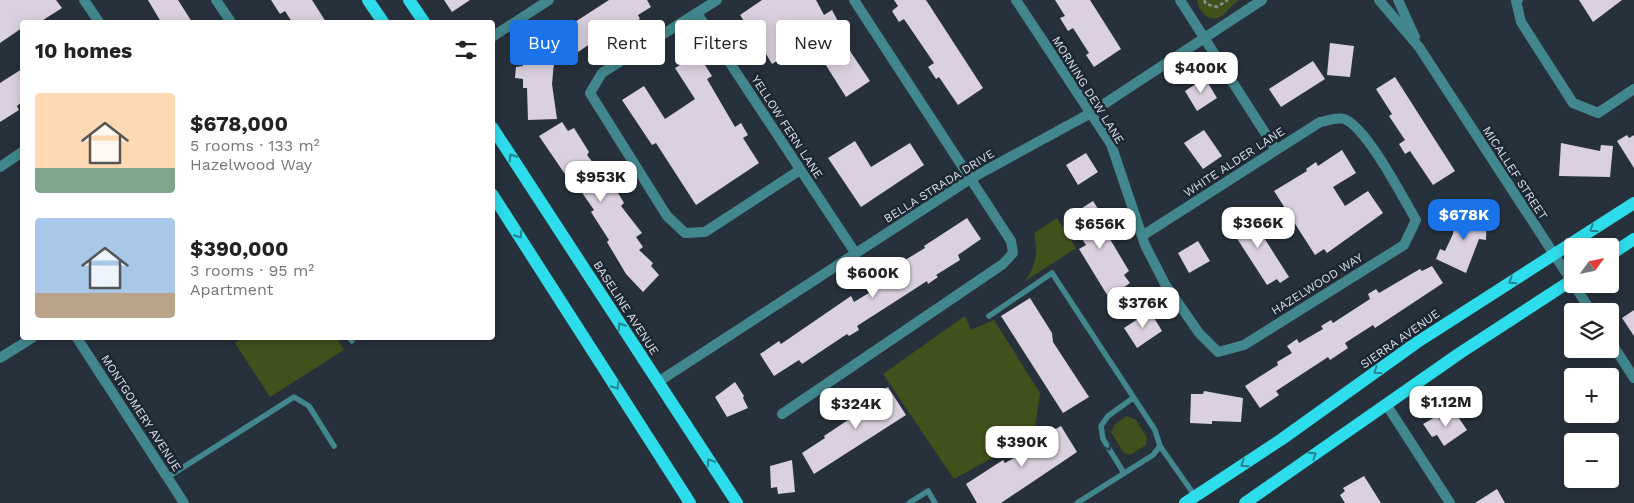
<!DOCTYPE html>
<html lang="en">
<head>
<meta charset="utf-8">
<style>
	body { margin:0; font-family:"Work Sans",sans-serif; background:#f2f2f2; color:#222; height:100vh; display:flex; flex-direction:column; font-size:19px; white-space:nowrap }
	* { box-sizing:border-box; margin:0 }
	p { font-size:16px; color:#767676 }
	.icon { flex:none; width:28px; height:28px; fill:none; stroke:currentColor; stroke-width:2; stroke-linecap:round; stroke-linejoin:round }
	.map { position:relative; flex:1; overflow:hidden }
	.details { position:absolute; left:20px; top:20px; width:475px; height:320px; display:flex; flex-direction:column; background:#fff; border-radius:5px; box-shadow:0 2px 12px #0003 }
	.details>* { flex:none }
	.hud { position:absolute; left:510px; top:20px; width:475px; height:45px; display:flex; gap:10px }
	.needle { width:32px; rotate:57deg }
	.tools { position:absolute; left:1564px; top:238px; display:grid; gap:10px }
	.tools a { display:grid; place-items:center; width:55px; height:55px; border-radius:5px; background:#fff; box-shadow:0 2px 12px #0003; font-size:25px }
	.price { position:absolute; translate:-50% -42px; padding:0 11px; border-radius:10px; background:#fff; color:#222; font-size:16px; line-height:32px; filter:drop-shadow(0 1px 2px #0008) }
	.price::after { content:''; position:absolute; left:50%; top:30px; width:15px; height:11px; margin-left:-8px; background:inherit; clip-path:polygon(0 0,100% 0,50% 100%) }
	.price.current { background:#1a73e8; color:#fff }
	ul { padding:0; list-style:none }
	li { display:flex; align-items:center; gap:15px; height:125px; padding:0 15px }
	li span { display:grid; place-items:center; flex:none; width:140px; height:100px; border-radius:5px; color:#555 }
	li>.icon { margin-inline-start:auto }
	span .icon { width:60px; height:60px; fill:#fffc; stroke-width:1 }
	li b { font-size:21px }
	h2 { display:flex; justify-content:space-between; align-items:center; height:60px; padding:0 15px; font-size:21px }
	.tag { padding:0 18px; border-radius:5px; background:#fff; box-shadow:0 2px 12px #0003; font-size:18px; line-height:45px }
	.tag.current { background:#1a73e8; color:#fff }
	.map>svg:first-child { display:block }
	.green { fill:#41511b }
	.building { fill:#dbd0df }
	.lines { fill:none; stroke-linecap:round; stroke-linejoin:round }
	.path { stroke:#868e97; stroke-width:2.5; stroke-dasharray:4 2.5; stroke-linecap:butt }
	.service { stroke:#42878e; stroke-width:5.5 }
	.minor { stroke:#42878e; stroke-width:10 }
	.tertiary { stroke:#42878e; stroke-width:10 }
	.primary { stroke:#2eddec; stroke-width:12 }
	.oneway { stroke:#26828f }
	.oneway2 { stroke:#263f49 }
	.labels { text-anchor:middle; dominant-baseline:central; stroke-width:5; stroke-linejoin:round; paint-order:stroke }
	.street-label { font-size:12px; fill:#d9e0e7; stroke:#1d2732 }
</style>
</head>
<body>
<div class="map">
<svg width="1634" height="503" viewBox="0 0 1634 503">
	<rect width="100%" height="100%" fill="#27313c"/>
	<!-- green -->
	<path class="green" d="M1197,0H1239C1232,4 1228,12 1222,16C1208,24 1199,11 1197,0Z
		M1057,218L1076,248L1025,281C1037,262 1038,255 1034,233Z
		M965,316L971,330L994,320L1040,393L1034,435L954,479L883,374Z
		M243,338H282L284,340L289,338H336L344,350L270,397L235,343Z
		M1127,416L1136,420L1147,438L1146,445L1130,455L1124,453L1111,432L1115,424Z"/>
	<!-- building -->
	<path class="building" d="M0,0H56L62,8L40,22H22V28L0,43Z
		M148,0H178L192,22H161Z
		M271,0H312L326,22H292L285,11L280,14Z
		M444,0H470L452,12Z
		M609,0H647L651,7L638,15L640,19L631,24L630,22L613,33L611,30L575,54L561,31Z
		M762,0H816L824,15L832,10L847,38L844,40L852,54L870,81L846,97L810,40L772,64L766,54L759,58L751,46L758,42L740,15Z
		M894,0H926L983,88L958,105L939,77L936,79L928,67L934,63L904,19L899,22L892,11L898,6Z
		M1055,0H1090L1121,49L1094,67L1086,55L1089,53L1073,28L1068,31L1060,18L1065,16Z
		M1579,0H1622L1593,22Z
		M1330,43L1354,46L1350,77L1327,75Z
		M698,54L712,76L707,79L735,127L741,123L748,135L743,138L759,163L696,205L656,143L652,145L622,100L644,86L665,119L695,99L675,68Z
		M523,61L554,62L552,84L557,119L528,120L527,88H523V79L515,78L516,67L523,66Z
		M1313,61L1325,79L1281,107L1269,89Z
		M22,69V102L17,106L19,110L0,122V83Z
		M1395,77L1455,171L1433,185L1410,151L1405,154L1399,144L1405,140L1389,116L1392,114L1376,89Z
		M1205,78L1217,98L1197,111L1185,91Z
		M562,122L568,131L574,128L589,152L587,155L606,179L609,178L624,203L621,206L642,233L636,237L643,247L639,250L653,263L651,266L659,275L643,292L626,274L607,242L609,240L591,212L594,210L574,181L571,183L539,136Z
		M1204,130L1222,156L1203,169L1184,143Z
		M1627,135L1629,138L1634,135V168L1617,141Z
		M855,141L871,167L910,143L924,165L861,207L828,158Z
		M1561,143L1600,151L1601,145L1613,146L1610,177L1559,176Z
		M1342,150L1356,173L1333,187L1345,206L1368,191L1383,213L1327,253L1324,249L1315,255L1274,191L1307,171L1306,169L1316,162L1318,166Z
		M1086,153L1098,172L1078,185L1066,165Z
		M1093,201L1106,221L1101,224L1129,271L1124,275L1130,283L1109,298L1079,249L1086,245L1068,217Z
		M1247,211L1289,277L1280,283L1277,279L1267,285L1227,223Z
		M1459,213L1487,217L1486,240L1479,239L1466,273L1436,259L1440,249L1445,251L1453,234L1454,220L1458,219Z
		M967,218L981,239L958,255L960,260L936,275L938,277L928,284L927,281L857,326L859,330L849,336L847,334L802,364L799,360L774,376L760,354L779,341L781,344L851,296L854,302L882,285L877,277L925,248L924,246Z
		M1198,241L1210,261L1189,273L1178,253Z
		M1432,266L1443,283L1375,328L1373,325L1345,343L1348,348L1330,360L1328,357L1276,391L1279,395L1260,408L1245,386L1278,365L1277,362L1292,353L1287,346L1297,339L1299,343L1323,329L1321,326L1331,320L1333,323L1370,299L1368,294L1376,289L1379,293L1420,269L1422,271Z
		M1030,298L1052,333L1053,342L1089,397L1063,413L1001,316Z
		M1634,310V336L1622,318Z
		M1150,311L1162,331L1137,348L1124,328Z
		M735,382L744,396L743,398L748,408L727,417L715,397Z
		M888,387L906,415L814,474L802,453L825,438L824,436L857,414L854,409L879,395L878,393Z
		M1204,391L1243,398L1241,422L1212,421V424L1190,423L1191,394H1203Z
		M1454,411L1467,430L1444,446L1437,435L1432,437L1423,424L1437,416L1440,420Z
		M1061,426L1077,452L1001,503H977L966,484L1003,460L1005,463L1029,449L1027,445Z
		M792,460L795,492L778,494L777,487L771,488L770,466Z
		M1364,476L1381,503H1345L1340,495L1345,491L1343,488Z
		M1497,489L1505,503H1475Z"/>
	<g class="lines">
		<!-- path -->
		<path class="path" d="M1204,0L1206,4L1217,7L1228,0"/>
		<!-- service -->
		<path class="service" d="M989,316L1052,273L1155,430L1160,446L1153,455L1077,503
			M350,338L352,341
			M1160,446L1195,496
			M1124,473L1103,439L1101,426L1108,416L1133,398
			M168,477L294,397L309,406L334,446
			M909,503L928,491L935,503"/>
		<!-- minor -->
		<path class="minor" d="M84,0L99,22
			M216,0L231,22
			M717,0L602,73L590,93L667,216L685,233L705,232L800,170
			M1016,0L1111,144L1145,245L1165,284L1199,333L1218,352L1244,345L1404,245L1416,220C1403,198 1366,126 1344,119C1337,117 1327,121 1320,122L1142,236
			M1180,0L1276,150
			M1379,0L1419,47L1591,311
			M1398,0L1415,37
			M1518,0L1516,1L1521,22L1573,103L1598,113L1634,89
			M697,13L856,254
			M0,167L22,152
			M77,338L184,503
			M1610,341L1634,378
			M658,382L970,179L1089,114L1262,0
			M1386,404L1450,503
			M782,414L1003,264L1013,253L1011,241L854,0"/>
		<!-- tertiary -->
		<path class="tertiary" d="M492,37L549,0
			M0,358L32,338"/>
		<!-- primary -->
		<path class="primary" d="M368,0L383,22
			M409,0L424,22
			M492,127L737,503
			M492,194L690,503
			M1610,255L1634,239
			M1185,503L1282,439L1416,343L1634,203
			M1245,503L1460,353L1572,280"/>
	</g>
	<!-- one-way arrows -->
	<defs><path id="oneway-chevron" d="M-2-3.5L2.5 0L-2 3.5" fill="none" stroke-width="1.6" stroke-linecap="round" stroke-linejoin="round" transform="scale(1.25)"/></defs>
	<g class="oneway">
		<use href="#oneway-chevron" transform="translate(512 157) rotate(-123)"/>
		<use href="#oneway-chevron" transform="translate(1593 229) rotate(147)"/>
		<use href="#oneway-chevron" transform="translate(519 235) rotate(57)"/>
		<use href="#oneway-chevron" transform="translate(1512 281) rotate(147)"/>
		<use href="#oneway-chevron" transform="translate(621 326) rotate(-123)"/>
		<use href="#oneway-chevron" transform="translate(1377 371) rotate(144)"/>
		<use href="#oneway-chevron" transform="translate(616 386) rotate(58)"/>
		<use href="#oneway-chevron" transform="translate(1313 455) rotate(-35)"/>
		<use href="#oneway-chevron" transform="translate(710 462) rotate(-123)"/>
		<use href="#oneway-chevron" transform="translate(1244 464) rotate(147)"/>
	</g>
	<use class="oneway2" href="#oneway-chevron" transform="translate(1108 447) rotate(59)"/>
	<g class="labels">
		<!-- street labels -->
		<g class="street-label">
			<text transform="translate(1088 90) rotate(58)">MORNING DEW LANE</text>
			<text transform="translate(787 127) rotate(57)">YELLOW FERN LANE</text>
			<text transform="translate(1234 162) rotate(-33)">WHITE ALDER LANE</text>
			<text transform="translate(1515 173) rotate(57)">MICALLEF STREET</text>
			<text transform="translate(939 186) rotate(-32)">BELLA STRADA DRIVE</text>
			<text transform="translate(1317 284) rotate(-32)">HAZELWOOD WAY</text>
			<text transform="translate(626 308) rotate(57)">BASELINE AVENUE</text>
			<text transform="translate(1400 339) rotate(-35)">SIERRA AVENUE</text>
			<text transform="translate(141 413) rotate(57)">MONTGOMERY AVENUE</text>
		</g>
	</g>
</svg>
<div class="tools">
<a><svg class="needle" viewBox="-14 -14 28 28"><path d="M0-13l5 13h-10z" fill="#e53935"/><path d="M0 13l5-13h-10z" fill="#767676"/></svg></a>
<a><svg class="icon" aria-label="layers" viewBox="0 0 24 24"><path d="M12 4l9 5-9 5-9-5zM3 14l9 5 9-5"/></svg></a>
<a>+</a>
<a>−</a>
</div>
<b class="price" style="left:1201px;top:94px">$400K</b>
<b class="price" style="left:601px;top:203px">$953K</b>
<b class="price current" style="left:1464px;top:241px">$678K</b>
<b class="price" style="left:1258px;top:249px">$366K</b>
<b class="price" style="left:1100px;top:250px">$656K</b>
<b class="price" style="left:873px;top:299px">$600K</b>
<b class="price" style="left:1143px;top:329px">$376K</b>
<b class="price" style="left:1446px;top:428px">$1.12M</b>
<b class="price" style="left:856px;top:430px">$324K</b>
<b class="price" style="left:1022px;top:468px">$390K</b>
<div class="hud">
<a class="tag current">Buy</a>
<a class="tag">Rent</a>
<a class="tag">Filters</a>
<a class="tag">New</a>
</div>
<section class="details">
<h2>10 homes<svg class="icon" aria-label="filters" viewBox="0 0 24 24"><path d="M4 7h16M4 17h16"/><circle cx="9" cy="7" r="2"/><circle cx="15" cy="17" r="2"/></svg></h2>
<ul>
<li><span style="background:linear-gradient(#ffd9b3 75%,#7fa58c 0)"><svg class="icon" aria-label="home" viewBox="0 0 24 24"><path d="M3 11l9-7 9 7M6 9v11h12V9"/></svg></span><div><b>$678,000</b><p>5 rooms · 133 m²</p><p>Hazelwood Way</p></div></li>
<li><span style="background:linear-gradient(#a9c7e8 75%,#b9a48a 0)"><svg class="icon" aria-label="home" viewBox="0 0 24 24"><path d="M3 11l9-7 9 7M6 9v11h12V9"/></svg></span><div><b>$390,000</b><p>3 rooms · 95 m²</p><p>Apartment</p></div></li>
</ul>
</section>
</div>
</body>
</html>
